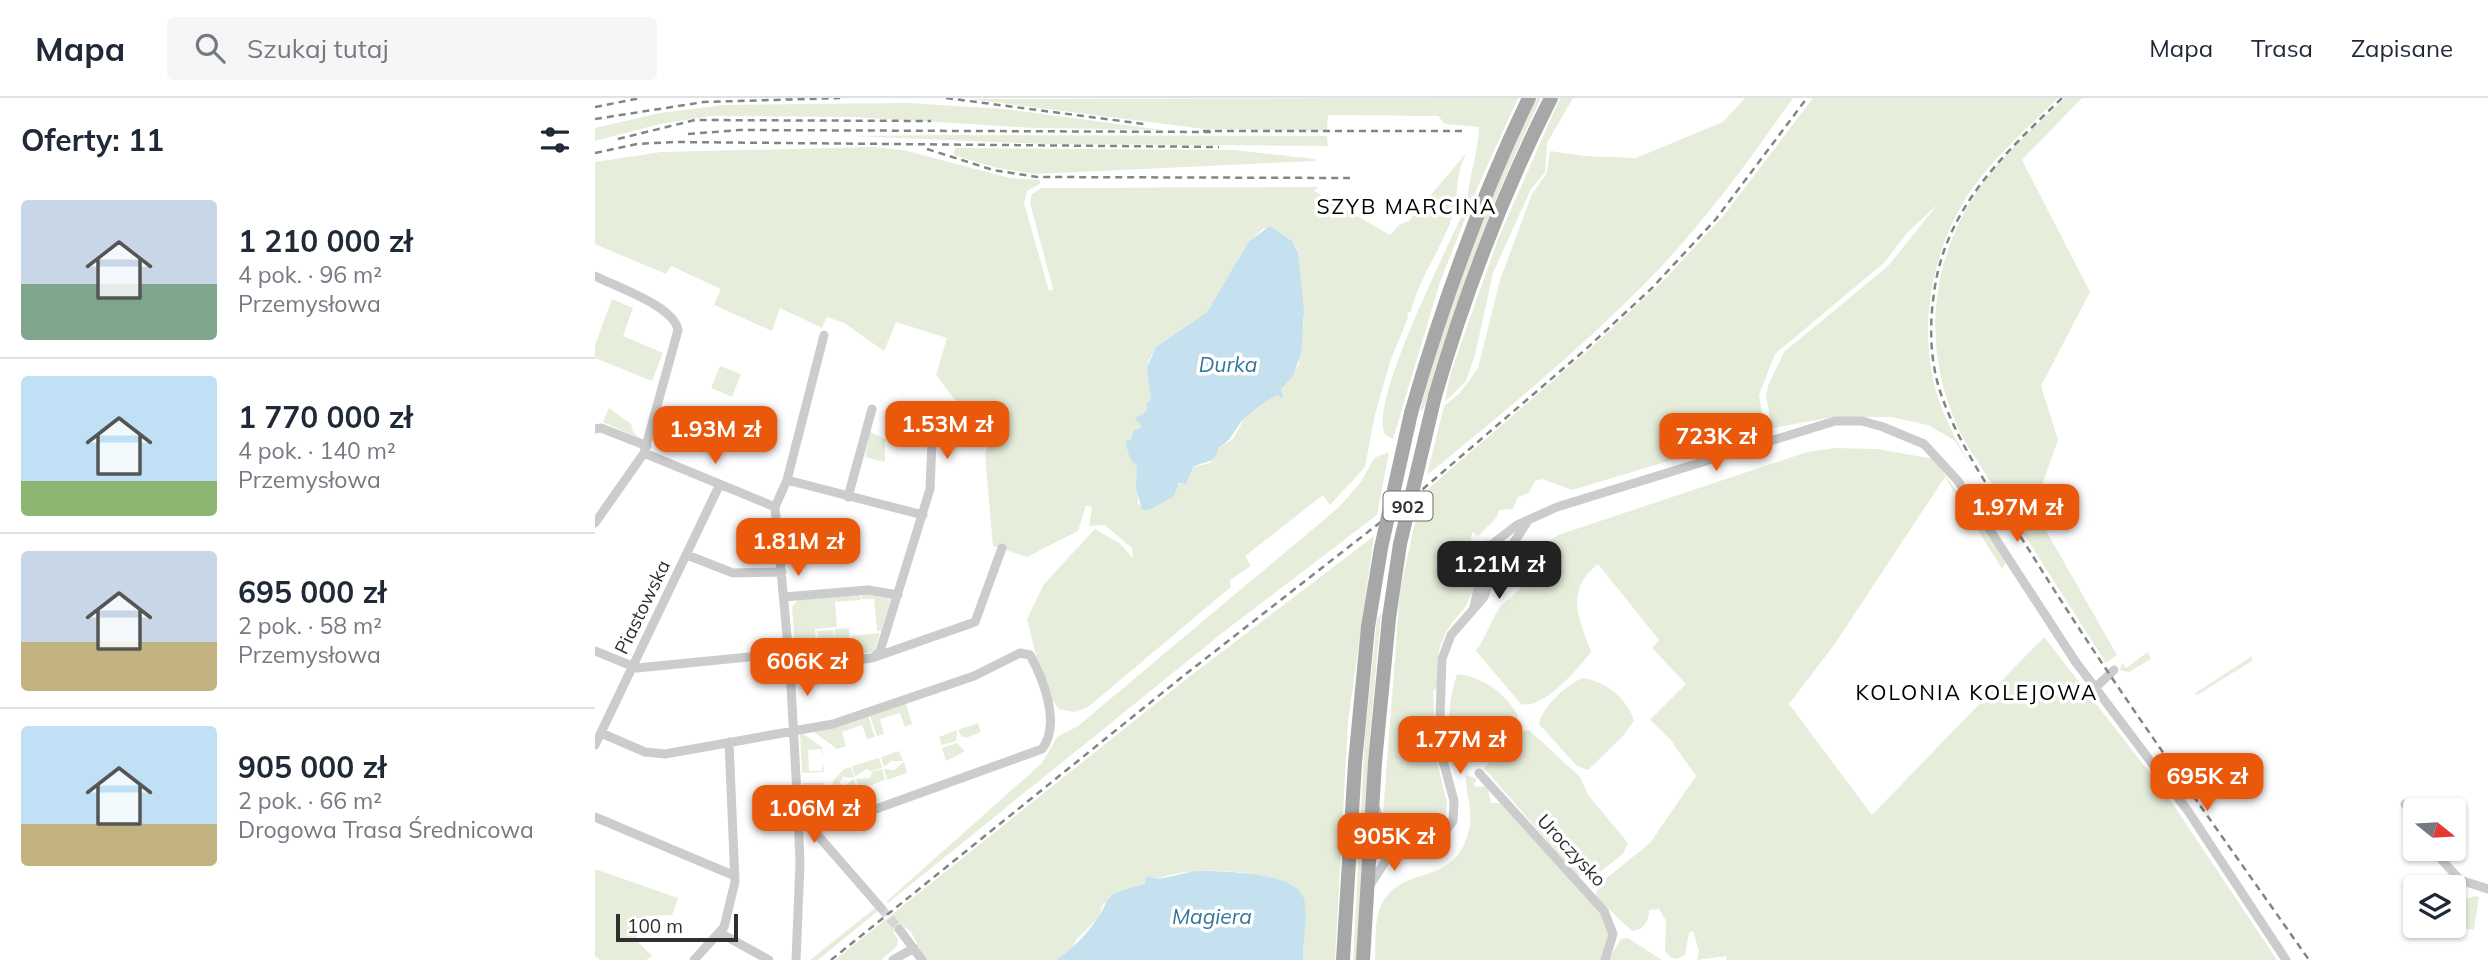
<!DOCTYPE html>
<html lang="pl">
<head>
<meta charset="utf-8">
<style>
	body { margin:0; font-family:Mulish,sans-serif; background:#f6f6f7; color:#1f2937; height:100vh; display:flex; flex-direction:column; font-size:26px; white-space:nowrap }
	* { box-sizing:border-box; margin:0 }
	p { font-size:23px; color:#747a83 }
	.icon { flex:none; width:38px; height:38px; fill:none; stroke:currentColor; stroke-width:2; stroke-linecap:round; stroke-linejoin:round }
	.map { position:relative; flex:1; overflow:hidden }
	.side { display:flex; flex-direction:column; background:#fff; width:595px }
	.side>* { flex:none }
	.needle { width:46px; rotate:108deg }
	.tools { position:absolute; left:1808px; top:700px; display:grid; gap:14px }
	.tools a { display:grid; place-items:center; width:63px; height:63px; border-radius:7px; background:#fff; box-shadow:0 2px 5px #0004; font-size:35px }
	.scale { position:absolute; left:21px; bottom:18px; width:122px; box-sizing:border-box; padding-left:7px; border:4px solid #2f2f2f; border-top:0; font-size:19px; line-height:24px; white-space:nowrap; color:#2f2f2f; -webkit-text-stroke:5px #fff; paint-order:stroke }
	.price { position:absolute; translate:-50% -60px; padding:0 16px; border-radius:14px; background:#ea580c; color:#fff; font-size:23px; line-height:46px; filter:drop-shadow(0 2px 4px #0008) }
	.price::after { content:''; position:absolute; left:50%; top:42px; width:21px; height:16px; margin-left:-10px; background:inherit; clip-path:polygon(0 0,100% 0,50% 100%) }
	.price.current { background:#222; color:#fff }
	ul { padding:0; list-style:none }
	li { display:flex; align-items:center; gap:21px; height:175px; padding:0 21px }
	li+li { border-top:2px solid #e0e1e3 }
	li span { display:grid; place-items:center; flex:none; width:196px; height:140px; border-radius:7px; color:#555 }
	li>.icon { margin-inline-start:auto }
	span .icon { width:84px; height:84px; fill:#fffc; stroke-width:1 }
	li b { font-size:30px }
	h2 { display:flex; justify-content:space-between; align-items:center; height:84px; padding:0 21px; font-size:30px }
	header { display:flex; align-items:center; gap:42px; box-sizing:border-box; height:98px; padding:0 35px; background:#fff; border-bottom:2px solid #e0e1e3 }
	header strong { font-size:33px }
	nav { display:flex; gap:38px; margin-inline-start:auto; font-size:24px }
	.search { width:490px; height:63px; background:#f6f6f7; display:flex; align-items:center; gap:18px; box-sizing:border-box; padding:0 24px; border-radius:7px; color:#747a83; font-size:26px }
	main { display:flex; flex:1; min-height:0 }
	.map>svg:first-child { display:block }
	.green { fill:#e6eedb; fill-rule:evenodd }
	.water { fill:#c5e0ef }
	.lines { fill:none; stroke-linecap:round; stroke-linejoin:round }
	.street-tunnel { stroke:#d5d5d5; stroke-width:9; stroke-dasharray:9 4.5; stroke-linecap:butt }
	.street { stroke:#ccc; stroke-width:9 }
	.primary { stroke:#a7a7a7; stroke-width:14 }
	.rail { stroke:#848484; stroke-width:2.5; stroke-dasharray:7 5; stroke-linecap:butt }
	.primary-bridge { stroke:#a7a7a7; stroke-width:14 }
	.labels { text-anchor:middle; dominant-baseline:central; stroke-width:7; stroke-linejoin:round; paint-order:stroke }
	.shield { fill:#fff; stroke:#6d6d6d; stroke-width:2 }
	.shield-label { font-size:18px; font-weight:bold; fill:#2f2f2f }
	.street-label { font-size:19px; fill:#2f2f2f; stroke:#fff }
	.neighbourhood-label { font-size:21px; letter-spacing:2px; fill:#000; stroke:#fff }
	.water-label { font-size:21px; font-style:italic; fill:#347699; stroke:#fff }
</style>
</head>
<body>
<header>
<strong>Mapa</strong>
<div class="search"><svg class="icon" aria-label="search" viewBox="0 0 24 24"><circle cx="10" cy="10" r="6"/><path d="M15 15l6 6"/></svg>Szukaj tutaj</div>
<nav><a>Mapa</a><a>Trasa</a><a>Zapisane</a></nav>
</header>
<main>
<section class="side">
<h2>Oferty: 11<svg class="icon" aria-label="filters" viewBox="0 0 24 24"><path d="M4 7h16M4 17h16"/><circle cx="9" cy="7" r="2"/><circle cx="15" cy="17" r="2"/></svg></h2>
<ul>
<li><span style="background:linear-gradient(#c9d6e8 60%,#7fa58c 0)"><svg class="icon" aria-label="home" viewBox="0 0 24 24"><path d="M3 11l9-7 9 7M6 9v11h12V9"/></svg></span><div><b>1 210 000 zł</b><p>4 pok. · 96 m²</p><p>Przemysłowa</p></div></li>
<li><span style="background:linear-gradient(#bfe0f5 75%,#8fb573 0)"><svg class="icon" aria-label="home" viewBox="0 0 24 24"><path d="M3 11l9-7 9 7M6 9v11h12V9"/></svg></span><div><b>1 770 000 zł</b><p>4 pok. · 140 m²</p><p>Przemysłowa</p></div></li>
<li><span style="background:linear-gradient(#c9d6e8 65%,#c2b280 0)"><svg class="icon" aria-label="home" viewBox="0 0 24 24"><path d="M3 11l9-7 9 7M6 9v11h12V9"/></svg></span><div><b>695 000 zł</b><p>2 pok. · 58 m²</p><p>Przemysłowa</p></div></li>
<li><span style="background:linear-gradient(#bfe0f5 70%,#c2b280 0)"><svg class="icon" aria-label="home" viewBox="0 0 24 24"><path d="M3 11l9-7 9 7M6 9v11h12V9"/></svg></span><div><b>905 000 zł</b><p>2 pok. · 66 m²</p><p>Drogowa Trasa Średnicowa</p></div></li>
</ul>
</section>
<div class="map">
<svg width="1893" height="862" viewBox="0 0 1893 862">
	<rect width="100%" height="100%" fill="#fff"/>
	<!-- green -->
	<path class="green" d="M923,0L884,86L845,184L798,341L790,337C773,303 856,145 872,105C874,79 883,54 884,29L850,26L843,18L733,17L732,33L609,31L375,1Z
		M942,0H946C898,100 860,203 829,310L825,313C852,205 893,100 942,0Z
		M965,0H978L952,45L950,74L936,91L898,175L880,257L871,283L850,304L855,277L903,141Z
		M1150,0H1198C1156,60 1113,119 1063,172C994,244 910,314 832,377L849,308L865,295L883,270L905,182L937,96L952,75L955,53L990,58L1041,60L1128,24Z
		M1218,0H1463C1437,26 1408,51 1385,80C1336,142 1318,236 1347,311C1366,359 1401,404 1428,448L1359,342L1333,327L1296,319H1239L1177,330L1171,298L1173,288L1189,254L1293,168L1343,106L1312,135L1289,165L1180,256L1164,297L1170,334L977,392L947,381L940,383L934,395L923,399L918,411L904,412L902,419L883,438L877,434L875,450L867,447L868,452H854L853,463L875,469L881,479C874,517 860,513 848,541C841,556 842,573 842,590L838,593L841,660L852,704L850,724L839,737L815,741L801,736L788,715L805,494L826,397L998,248L1071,180L1129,117Z
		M1470,0H1487L1427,62L1495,194L1446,288L1463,342L1448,384L1449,429L1522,557L1511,565L1369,342C1325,257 1332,162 1388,85C1411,53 1442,27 1470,0Z
		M313,5L409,11L568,32L438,30L259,19L116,18L65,26L0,43V30L65,15L128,7Z
		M349,37L732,38L733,48L449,46L258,38Z
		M279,49L308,52L415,80L445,82V86L432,93L429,105L454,193L458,191L435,105L437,96L447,90L723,89L719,93L795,137L805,126L814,123L872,54C860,74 864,96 858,117C847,150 825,178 816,213L812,215L813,220L796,261L780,316L770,369L735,407L728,397L650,458L656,468L635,482L636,489L493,609L479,614L464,611L450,593L432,521L449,486L500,431L524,445L538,460L537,450L510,427L494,428L497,409L491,407L483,433L432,459L398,448L390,356L398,329L370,315L341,277L352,240L301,224L289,253L249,225L232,219L227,230L185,210L177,233L119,207L126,191L76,168L71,176L0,146V64L66,54ZM669,130C684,134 697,139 703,153L709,225L705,237L704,266L683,296L651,318L637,342L623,350L615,365L598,369L572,401L554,412L543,406L542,368L531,343L536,341L538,333L548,329L540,320L552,313L556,302L553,264L561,249L612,214L654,143Z
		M360,50L638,52L720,61V63L440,76L402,70L359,57Z
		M17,201L38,210L28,238L68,255L57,283L0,260V247Z
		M125,268L146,276L137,299L116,290Z
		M14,310L36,326C38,334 38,336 46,340V341L8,324Z
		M275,334L290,341V364L270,359Z
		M1240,350L1282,351L1339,361L1411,464L1407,471L1350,379L1239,547L1194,606L1277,717L1449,539L1569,693L1682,862H1131L1132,858L1102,862L1104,853L1098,833L1094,835L1090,857L1082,861L1077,860L1070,853L1071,823L1064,811L1054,812C1055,822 1047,833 1037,833L1003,801L1001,796L1003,787L1055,745L1101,678L1075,641L1055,622L1091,586L1057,550L1064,542L1003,466C969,493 984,520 996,554C983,571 948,612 926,606L881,553C891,539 896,522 905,509C912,500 923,497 928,485C940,459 938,456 963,437L1212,354Z
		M794,354L782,417L631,532L293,805L292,803L447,665L462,639L483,628L744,409L766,384L779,360Z
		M779,438L753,624L740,862H708C708,847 713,810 707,798C693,770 589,767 564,781L559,779L550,786L515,799L513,804L508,806L504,819L481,842L476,854L460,862H331L316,834L307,827L298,834L303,841L302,848L286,862H240L599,575Z
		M279,496L296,501L286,533H282L279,501H267V497Z
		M265,497L266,502L240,504L242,529L220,531L222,554L252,555L257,550V538L285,535L279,554L201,564L197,509L203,502Z
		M786,515L773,662L762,862H758L770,637L782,521Z
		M254,530L255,549L224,552L222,533L238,532L239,540L240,531Z
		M1553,554L1556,561L1534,574L1525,572L1527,565L1531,570Z
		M1657,558V563L1602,597L1599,596Z
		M862,576C888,579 911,595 923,618L915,630L880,659C844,648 854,602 862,576Z
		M988,580C1010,583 1033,601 1039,623L1028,638L993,672L982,668L944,626C946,610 973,585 988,580Z
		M311,605L317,626L310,629L305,615L285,621L289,636L282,638L275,618Z
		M273,618L280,639L272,641L267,627L247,634L251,648L242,651L219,634Z
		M383,625L386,634L371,640L366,638L363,632Z
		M362,632L361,643L347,647L344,639Z
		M934,632L985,679L993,697L1033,745L1028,756L996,781L982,777L889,670L925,634Z
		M205,634L227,649L228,661L226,651L213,652L214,673H227L228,663L229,674L207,675Z
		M362,645L370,653L351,663L347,650Z
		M304,653L308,663H296L289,669L286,659Z
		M284,660L287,670L277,673L271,671L260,679L257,668Z
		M309,664L312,675L292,682L289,671L299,672Z
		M256,669L259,680L248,679L244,685L250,688L259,681L262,692L238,694V683L249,671Z
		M287,671L290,682L264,692L261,681L275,680L277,674Z
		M871,677L882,681L879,686L882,689L892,688L896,705H906L922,721L1008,818L1014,834L1006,862H780C781,847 779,827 784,813C801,763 856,793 873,736C880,716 870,697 871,677Z
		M208,685H230V696L228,687L215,688L216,709H228L230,699V712L210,708Z
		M0,771L83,800L77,817L51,818L43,824L41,842L57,858L51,862H5L0,858Z
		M1879,798L1884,799L1879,832L1872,831L1860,806Z
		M280,810L283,813L223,862H215Z
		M1033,840L1067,862H1013L1026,841Z"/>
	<!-- water -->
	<path class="water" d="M675,128L697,143L703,154L709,213L706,256L698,278L686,291L688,301L683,297C676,300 655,314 650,320C637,333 640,340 623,350C622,365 610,363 598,369L591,386L584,385L579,398L554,412H547L541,390L542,368L535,361L530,343L536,341L538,333L547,329L540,320L552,313V305L556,302L552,269L561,249L612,214L654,143Z
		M600,773C624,773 701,773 709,801C713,818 708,844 708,862H461C477,852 491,837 502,821C508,814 509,806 515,799C520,793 541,789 550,786L552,778L564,781Z"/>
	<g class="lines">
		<!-- street-tunnel -->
		<path class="street-tunnel" d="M286,810L304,831"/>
		<!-- street -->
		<path class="street" d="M0,178C21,189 79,208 83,232L49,355L0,425
			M0,331L6,330L52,348
			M49,355L180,409
			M192,382L328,417
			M253,399L277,311
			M880 461a14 14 0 1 1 28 0a14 14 0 1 1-28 0Z
			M896,447L922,427L962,409L1240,323H1267L1288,329L1329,346L1363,383L1480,563L1593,713L1691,862
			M92,457L138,475L187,474
			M909,460L932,424
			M189,499L273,492L303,497
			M879,509L884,486L883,471
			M0,553L42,570L194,555
			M279,559L285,553L335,391L338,320L331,316V311
			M195,570L277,560L380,524L407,450
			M1499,591L1519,572
			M6,635L50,654L70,656L238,626L379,578L425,555L435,557C449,582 466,627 447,651L278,712L255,716L203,715
			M0,647L125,386
			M884,675L1009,813L1018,836L1010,862
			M1810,706L1820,724
			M781,711C786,729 799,739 817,748
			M205,717L286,810
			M0,719L140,778
			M1837,751L1865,782L1893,791
			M775,787L793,759L817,748L836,747L844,742L858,723L859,703L844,648L847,561L856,537L889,499L898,475
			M304,831L327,862
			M125,835L174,862
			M99,862L129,829L140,784L134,644
			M201,862L205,766L203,715L195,570L180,409L192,382L229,237
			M298,862L319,850"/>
		<!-- primary -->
		<path class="primary" d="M840,298C870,195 908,95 956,0
			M816,315C847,207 885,101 934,0
			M748,862L760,665L773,529
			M768,862L780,664L794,520"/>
		<!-- rail -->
		<path class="rail" d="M351,0L549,26
			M1467,0C1409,56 1350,110 1339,195C1334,229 1335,266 1347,299C1368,357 1407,408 1439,460C1525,598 1621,729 1714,862
			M0,9L46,0
			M0,21L109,4L245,0
			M608,33H871
			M93,36L145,32L617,34
			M23,41L100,22L336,23
			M332,51L398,72L442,79L755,80
			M0,55L42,46L79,44L624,49
			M236,862L587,579L828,391L991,251L1057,190L1121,121L1212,0"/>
		<!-- primary-bridge -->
		<path class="primary-bridge" d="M794,520L805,446L840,298
			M773,529L786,450L816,315"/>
	</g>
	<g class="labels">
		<!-- shield labels -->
		<rect class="shield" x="788.5" y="393.5" width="49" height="29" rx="5"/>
		<g class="shield-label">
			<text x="813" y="408">902</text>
		</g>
		<!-- street labels -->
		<g class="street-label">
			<text transform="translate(47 509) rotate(-64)">Piastowska</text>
			<text transform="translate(977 752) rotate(47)">Uroczysko</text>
		</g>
		<!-- neighbourhood labels -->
		<g class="neighbourhood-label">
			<text x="812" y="108">SZYB MARCINA</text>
			<text x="1382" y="594">KOLONIA KOLEJOWA</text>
		</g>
		<!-- water labels -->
		<g class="water-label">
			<text x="633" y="266">Durka</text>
			<text x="617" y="818">Magiera</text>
		</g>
	</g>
</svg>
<div class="tools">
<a><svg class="needle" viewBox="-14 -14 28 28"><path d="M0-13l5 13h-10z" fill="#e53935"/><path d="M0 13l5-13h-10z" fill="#747a83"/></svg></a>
<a><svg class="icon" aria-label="layers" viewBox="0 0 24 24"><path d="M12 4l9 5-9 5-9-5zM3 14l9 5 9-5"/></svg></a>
</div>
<div class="scale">100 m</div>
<b class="price" style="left:352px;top:363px">1.53M zł</b>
<b class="price" style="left:120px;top:368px">1.93M zł</b>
<b class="price" style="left:1121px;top:375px">723K zł</b>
<b class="price" style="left:1422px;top:446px">1.97M zł</b>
<b class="price" style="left:203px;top:480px">1.81M zł</b>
<b class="price current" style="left:904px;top:503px">1.21M zł</b>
<b class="price" style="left:212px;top:600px">606K zł</b>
<b class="price" style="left:865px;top:678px">1.77M zł</b>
<b class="price" style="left:1612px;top:715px">695K zł</b>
<b class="price" style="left:219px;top:747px">1.06M zł</b>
<b class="price" style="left:799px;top:775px">905K zł</b>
</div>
</main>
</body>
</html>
